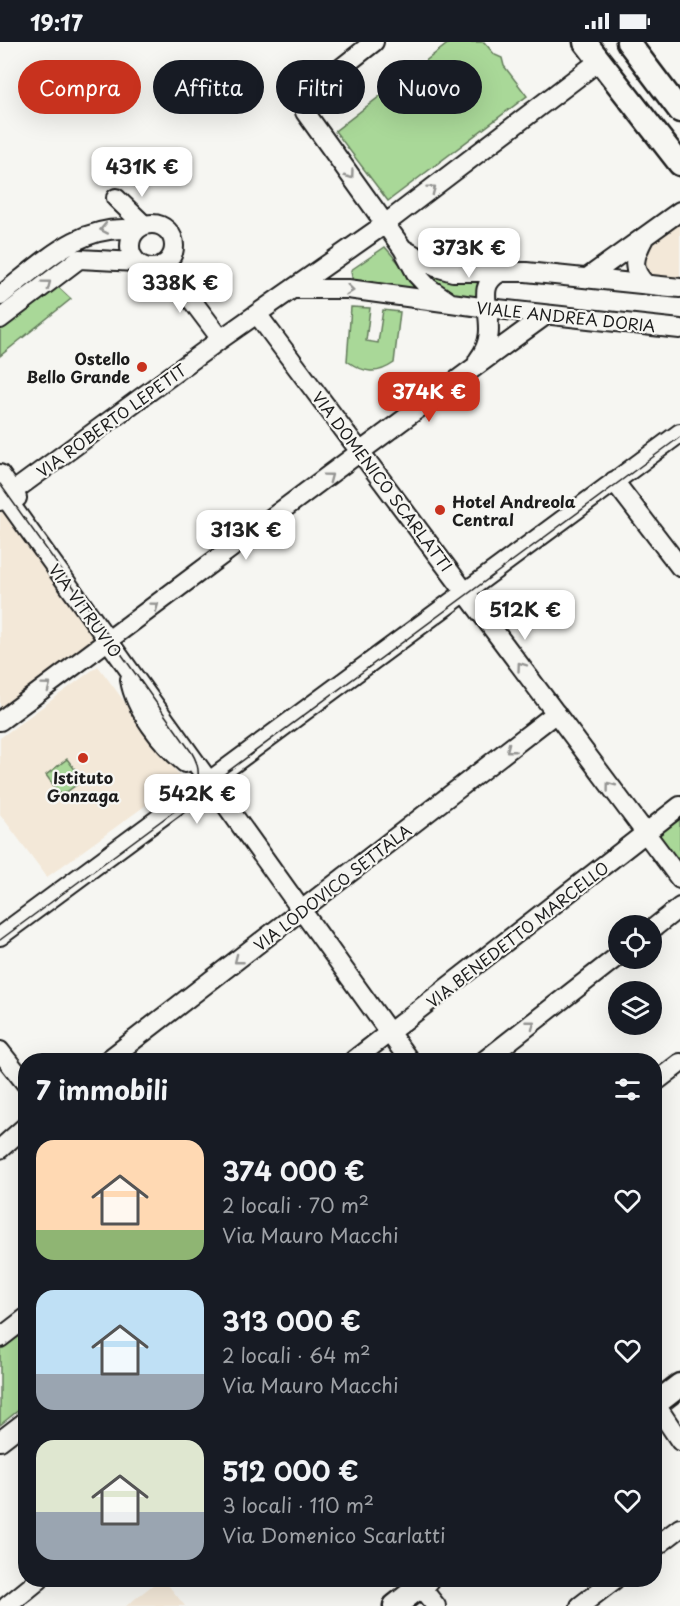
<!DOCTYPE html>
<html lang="it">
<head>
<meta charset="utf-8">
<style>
	body { margin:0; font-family:"Playpen Sans",sans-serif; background:#20242c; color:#f1f3f6; height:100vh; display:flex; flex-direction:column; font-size:22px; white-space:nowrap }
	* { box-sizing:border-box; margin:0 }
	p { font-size:20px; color:#9ea1a6 }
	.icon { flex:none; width:33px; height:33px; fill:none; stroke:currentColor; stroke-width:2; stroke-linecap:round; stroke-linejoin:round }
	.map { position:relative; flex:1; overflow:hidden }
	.sheet { position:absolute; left:18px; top:1011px; width:644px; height:534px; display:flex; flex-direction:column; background:#171b24; border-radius:24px; box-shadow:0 6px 24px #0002 }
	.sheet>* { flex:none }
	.hud { position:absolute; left:18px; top:18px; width:645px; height:54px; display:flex; gap:12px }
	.tools { position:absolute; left:608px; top:873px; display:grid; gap:12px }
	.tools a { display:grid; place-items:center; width:54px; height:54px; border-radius:50%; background:#171b24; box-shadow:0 6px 24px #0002; font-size:30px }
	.price { position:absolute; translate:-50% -51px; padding:0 14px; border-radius:12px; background:#fff; color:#222; font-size:20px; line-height:39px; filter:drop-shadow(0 2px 3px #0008) }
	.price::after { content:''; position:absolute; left:50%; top:36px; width:18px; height:14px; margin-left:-9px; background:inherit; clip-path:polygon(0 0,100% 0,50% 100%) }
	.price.active { background:#c8321e; color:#fff }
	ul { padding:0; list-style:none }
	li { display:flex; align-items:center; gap:18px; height:150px; padding:0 18px }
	li span { display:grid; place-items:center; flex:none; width:168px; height:120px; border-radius:18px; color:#555 }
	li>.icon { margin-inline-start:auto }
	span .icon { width:72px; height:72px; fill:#fffc; stroke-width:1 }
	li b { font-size:26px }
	h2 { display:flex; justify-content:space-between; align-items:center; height:72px; padding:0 18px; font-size:26px }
	.chip { padding:0 21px; border-radius:27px; background:#171b24; box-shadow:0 6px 24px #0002; font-size:21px; line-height:54px }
	.chip.active { background:#c8321e; color:#fff }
	.status { display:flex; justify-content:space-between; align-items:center; height:42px; padding:0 30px; background:#171b24; direction:ltr }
	.status svg { height:16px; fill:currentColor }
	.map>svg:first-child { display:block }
	.built { fill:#f3e8d8 }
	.green { fill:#a9d898; stroke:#627a5a; stroke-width:1.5 }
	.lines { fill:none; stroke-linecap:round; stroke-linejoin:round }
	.minor-casing { stroke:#1c1c1c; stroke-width:22 }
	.major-casing { stroke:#1c1c1c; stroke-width:27 }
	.minor { stroke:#f6f6f2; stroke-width:18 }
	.major { stroke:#f6f6f2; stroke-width:22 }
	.tram { stroke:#1c1c1c; stroke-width:1.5 }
	.oneway { stroke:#949492 }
	.poi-dot { fill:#c8321e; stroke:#f6f6f2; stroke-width:2 }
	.labels { text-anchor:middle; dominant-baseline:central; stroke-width:4.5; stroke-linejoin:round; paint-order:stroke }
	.street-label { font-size:16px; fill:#1c1c1c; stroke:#f6f6f2 }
	.poi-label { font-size:16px; font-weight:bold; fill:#1c1c1c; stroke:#f6f6f2; text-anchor:end }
</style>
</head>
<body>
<div class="status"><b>19:17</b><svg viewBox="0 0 49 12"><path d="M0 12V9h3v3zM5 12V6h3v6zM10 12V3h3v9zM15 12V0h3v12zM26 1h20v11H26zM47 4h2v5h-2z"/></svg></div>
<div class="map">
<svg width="680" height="1564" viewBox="0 0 680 1564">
	<rect width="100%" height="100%" fill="#f6f6f2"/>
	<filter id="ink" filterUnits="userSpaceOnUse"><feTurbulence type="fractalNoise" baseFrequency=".0167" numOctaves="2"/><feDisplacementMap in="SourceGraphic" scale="12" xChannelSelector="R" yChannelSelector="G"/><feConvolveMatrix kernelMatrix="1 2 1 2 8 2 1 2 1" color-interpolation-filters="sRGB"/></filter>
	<g filter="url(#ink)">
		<!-- built -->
		<path class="built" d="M680,171V245L646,241L636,214Z
			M0,460L106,598L0,678Z
			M98,624L182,737L47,835L0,772V696Z
			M159,1538H164L185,1564H126Z"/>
		<!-- green -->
		<path class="green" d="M450,0H484L495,13L502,16L504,24L527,54L388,159L335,89Z
			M385,205L424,250L353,242L351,228Z
			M423,208L508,218V222C477,224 450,226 423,208Z
			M417,222L464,239L479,240L477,255L451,252Z
			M57,244L71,257L0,314V288Z
			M351,265L370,266L366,299L378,301L383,268L400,270L394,321C377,333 364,331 347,319Z
			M67,717L83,738L61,754L46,733Z
			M680,775V823L657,793Z
			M25,1286V1363L0,1383V1306Z"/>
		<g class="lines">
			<!-- minor casing -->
			<g class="minor-casing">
				<path id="minor" d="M374,0L312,49L306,57L305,70L403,207L417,233L429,246L448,259
					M116,156L144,183
					M130 204a22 22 0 1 1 44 0a22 22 0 1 1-44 0Z
					M644,196C635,213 629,227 646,242
					M403,207L436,225L453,230H526L680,246
					M162,223L172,232L221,297
					M587,236L680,169
					M294,247H348L488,266L680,287
					M0,254C42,222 80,180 136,188
					M257,272L680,837
					M0,277L79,217L136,220
					M478,318C506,283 468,248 499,231
					M0,432L17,456
					M614,439L680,525
					M0,448L409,1018
					M0,459L221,297L385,182L599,19
					M130,638C135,668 162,702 185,721
					M0,679C182,544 362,406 546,273
					M651,888L680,865
					M0,894L680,391
					M0,1009L26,1042
					M108,1018L556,671
					M354,1018L680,764
					M485,1018L618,914
					M654,1041L680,1021
					M0,1107L26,1084
					M0,1296L26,1276
					M654,1360L680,1399
					M0,1399L26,1379
					M654,1506L680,1486
					M415,1538L436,1564
					M7,1564L39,1538
					M580,1564L614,1538"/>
			</g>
			<!-- major casing -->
			<g class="major-casing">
				<path id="major" d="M585,0L680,122
					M628,0L680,69
					M654,1363L680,1343
					M395,1564L428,1538"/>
			</g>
			<!-- minor -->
			<use href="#minor" class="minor"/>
			<!-- major -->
			<use href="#major" class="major"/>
			<!-- tram -->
			<path class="tram" d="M0,442L192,711C201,726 200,741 190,755
				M0,898L680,395"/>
		</g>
		<!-- one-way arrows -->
		<defs><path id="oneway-chevron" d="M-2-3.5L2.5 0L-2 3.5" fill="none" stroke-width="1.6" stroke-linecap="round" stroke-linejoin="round" transform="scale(1.5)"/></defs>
		<g class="oneway">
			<use href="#oneway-chevron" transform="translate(350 133) rotate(54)"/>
			<use href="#oneway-chevron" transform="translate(432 147) rotate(-37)"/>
			<use href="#oneway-chevron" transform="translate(104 187) rotate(169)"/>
			<use href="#oneway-chevron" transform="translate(47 242) rotate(-37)"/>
			<use href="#oneway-chevron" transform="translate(350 248) rotate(6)"/>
			<use href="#oneway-chevron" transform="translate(329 435) rotate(-37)"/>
			<use href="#oneway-chevron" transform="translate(155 564) rotate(-37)"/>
			<use href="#oneway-chevron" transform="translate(521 624) rotate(-126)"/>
			<use href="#oneway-chevron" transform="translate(47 644) rotate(-37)"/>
			<use href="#oneway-chevron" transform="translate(510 707) rotate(142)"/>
			<use href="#oneway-chevron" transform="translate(610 744) rotate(-127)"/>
			<use href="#oneway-chevron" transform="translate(238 918) rotate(142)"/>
			<use href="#oneway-chevron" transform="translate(531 982) rotate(-38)"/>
		</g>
	</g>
	<!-- markers -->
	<g class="poi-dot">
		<circle cx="142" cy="325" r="6"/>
		<circle cx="440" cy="468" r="6"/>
		<circle cx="83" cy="716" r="6"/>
	</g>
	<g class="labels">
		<!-- street labels -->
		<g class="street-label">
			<text transform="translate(566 274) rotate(6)">VIALE ANDREA DORIA</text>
			<text transform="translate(111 378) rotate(-36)">VIA ROBERTO LEPETIT</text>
			<text transform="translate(383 439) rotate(53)">VIA DOMENICO SCARLATTI</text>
			<text transform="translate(86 568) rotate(54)">VIA VITRUVIO</text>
			<text transform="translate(332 845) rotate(-38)">VIA LODOVICO SETTALA</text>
			<text transform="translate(517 892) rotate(-38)">VIA BENEDETTO MARCELLO</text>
		</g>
		<!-- poi labels -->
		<g class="poi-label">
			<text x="130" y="316">Ostello<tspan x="130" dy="18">Bello Grande</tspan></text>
			<text x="452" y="459" text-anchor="start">Hotel Andreola<tspan x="452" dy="18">Central</tspan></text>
			<text x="83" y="735" text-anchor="middle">Istituto<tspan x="83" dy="18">Gonzaga</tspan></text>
		</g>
	</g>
</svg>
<div class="tools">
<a><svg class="icon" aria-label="locate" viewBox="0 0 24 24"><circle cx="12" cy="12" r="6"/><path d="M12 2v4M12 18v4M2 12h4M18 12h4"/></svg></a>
<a><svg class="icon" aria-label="layers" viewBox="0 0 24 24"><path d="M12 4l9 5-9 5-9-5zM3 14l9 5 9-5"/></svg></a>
</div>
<b class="price" style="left:142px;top:156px">431K €</b>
<b class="price" style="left:469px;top:237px">373K €</b>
<b class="price" style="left:180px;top:272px">338K €</b>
<b class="price active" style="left:429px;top:381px">374K €</b>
<b class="price" style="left:246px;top:519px">313K €</b>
<b class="price" style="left:525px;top:599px">512K €</b>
<b class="price" style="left:197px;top:783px">542K €</b>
<div class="hud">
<a class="chip active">Compra</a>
<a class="chip">Affitta</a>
<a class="chip">Filtri</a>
<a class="chip">Nuovo</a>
</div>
<section class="sheet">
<h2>7 immobili<svg class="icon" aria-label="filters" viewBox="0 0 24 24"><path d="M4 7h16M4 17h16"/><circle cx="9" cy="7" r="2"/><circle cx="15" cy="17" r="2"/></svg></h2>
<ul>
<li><span style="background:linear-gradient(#ffd9b3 75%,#8fb573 0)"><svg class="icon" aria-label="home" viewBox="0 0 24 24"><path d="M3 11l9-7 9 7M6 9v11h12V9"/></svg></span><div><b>374 000 €</b><p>2 locali · 70 m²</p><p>Via Mauro Macchi</p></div><svg class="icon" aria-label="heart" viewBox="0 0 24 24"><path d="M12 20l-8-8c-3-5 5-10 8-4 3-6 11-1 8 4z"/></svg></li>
<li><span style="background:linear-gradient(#bfe0f5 70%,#9aa5b1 0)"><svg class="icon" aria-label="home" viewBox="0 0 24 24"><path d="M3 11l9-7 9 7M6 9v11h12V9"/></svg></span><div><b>313 000 €</b><p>2 locali · 64 m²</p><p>Via Mauro Macchi</p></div><svg class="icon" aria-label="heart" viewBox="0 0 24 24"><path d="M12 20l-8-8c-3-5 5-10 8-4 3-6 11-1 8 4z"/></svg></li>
<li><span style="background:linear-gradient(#dfe7d0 60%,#9aa5b1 0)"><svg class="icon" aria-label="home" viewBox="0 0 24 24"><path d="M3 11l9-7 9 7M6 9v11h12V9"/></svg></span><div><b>512 000 €</b><p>3 locali · 110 m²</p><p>Via Domenico Scarlatti</p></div><svg class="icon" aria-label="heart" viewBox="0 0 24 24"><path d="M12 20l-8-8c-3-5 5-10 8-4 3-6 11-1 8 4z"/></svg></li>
</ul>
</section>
</div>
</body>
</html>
